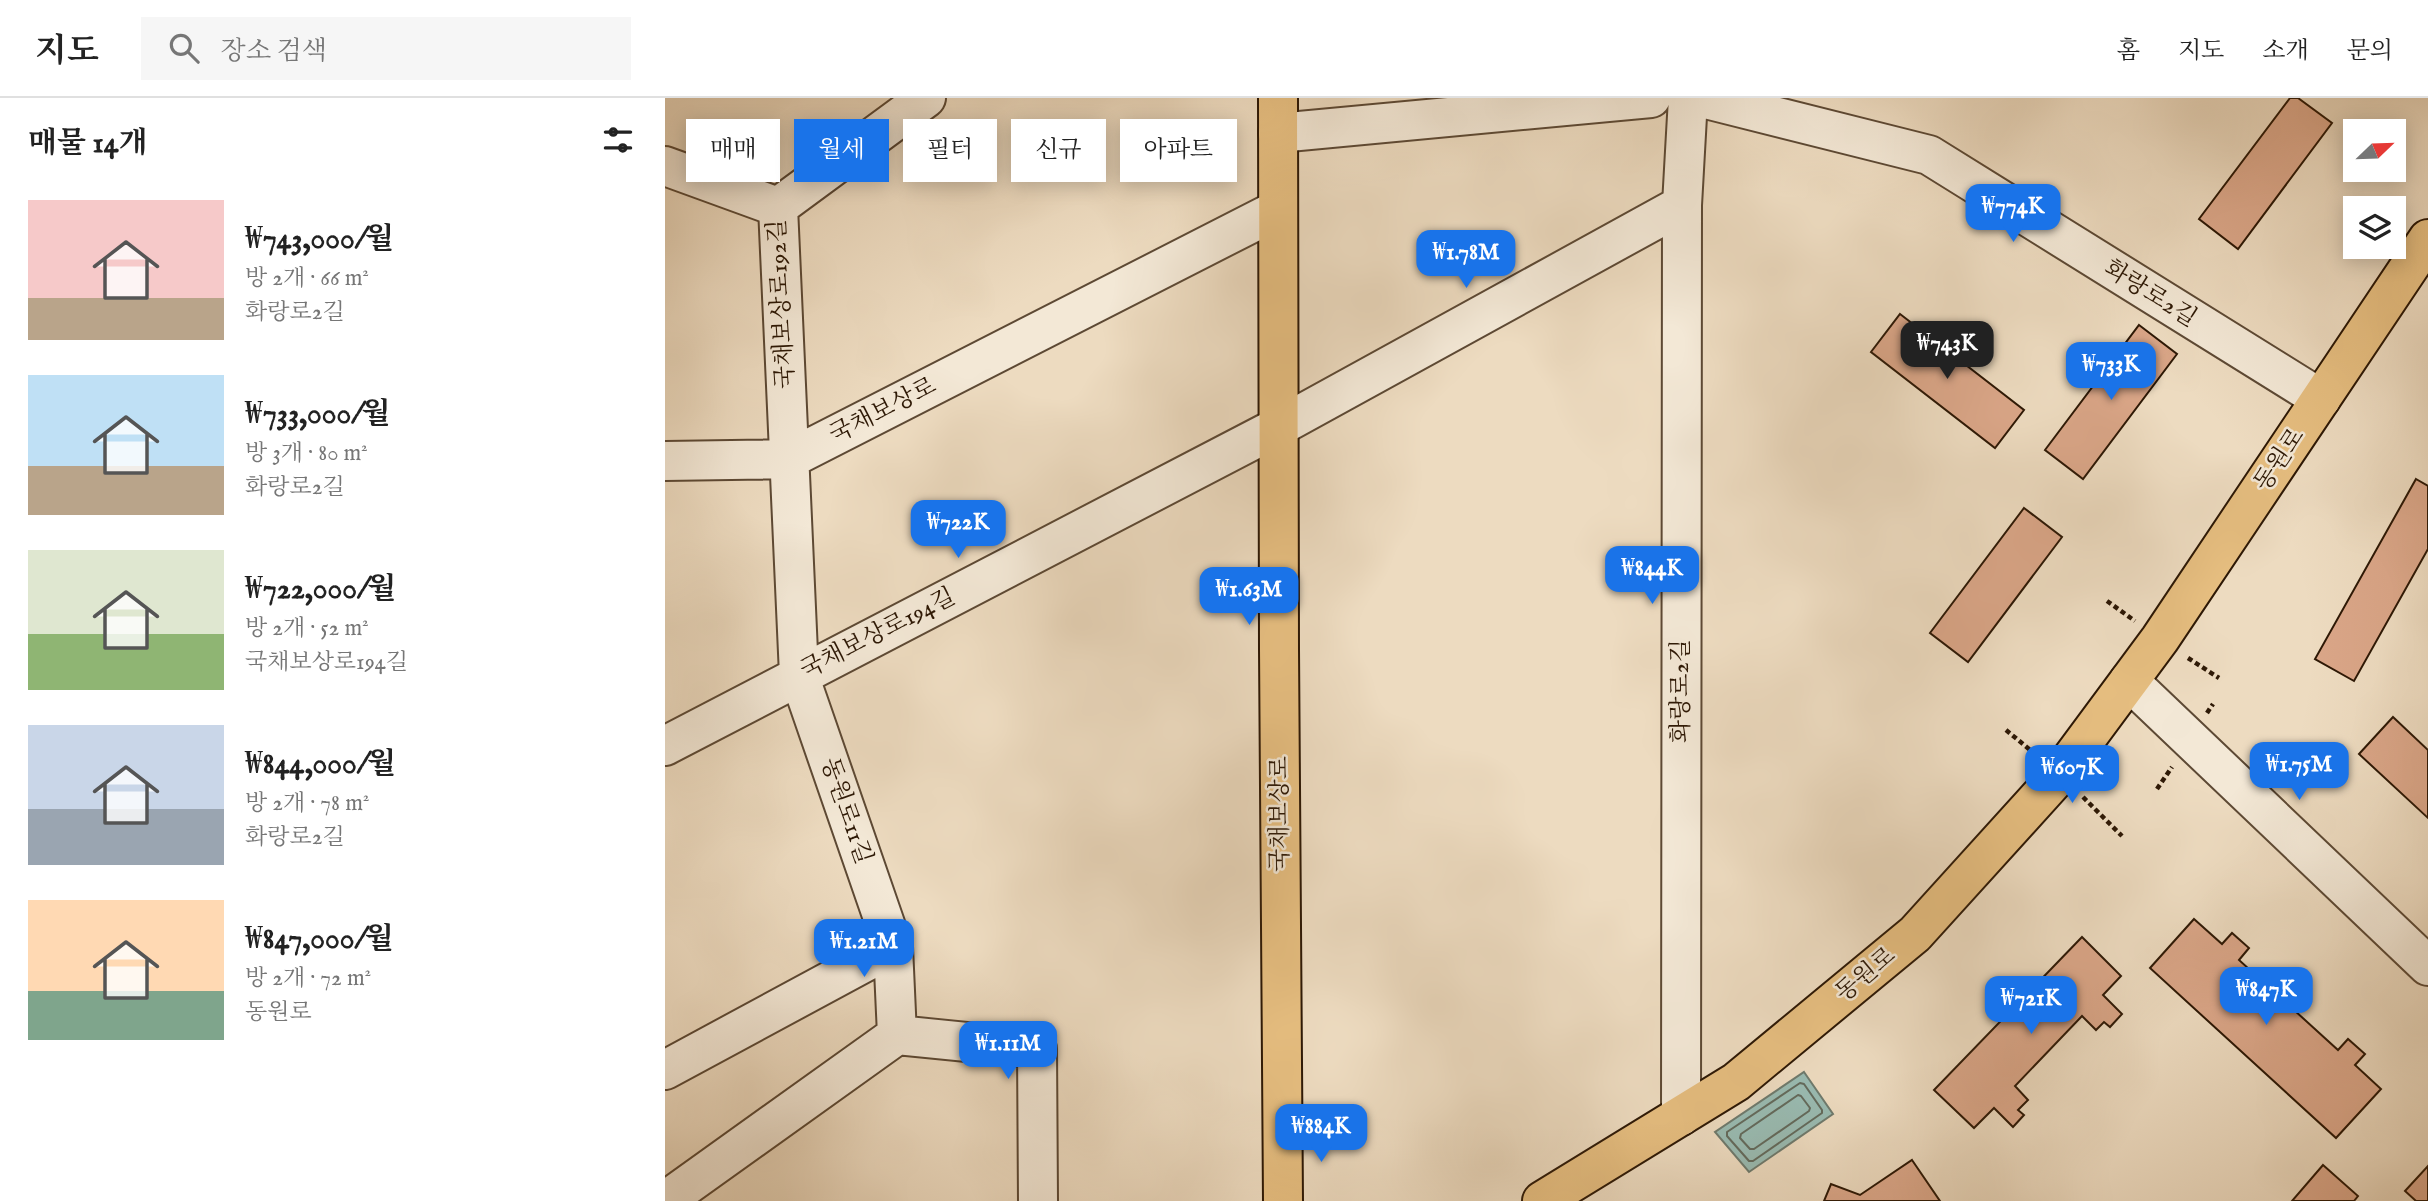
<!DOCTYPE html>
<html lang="ko">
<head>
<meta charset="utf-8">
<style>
	body { margin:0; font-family:"IM FELL English","Noto Serif KR",serif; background:#f6f6f6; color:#222; height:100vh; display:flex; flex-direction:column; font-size:26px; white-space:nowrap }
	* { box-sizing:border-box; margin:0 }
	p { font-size:23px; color:#767676 }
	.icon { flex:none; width:38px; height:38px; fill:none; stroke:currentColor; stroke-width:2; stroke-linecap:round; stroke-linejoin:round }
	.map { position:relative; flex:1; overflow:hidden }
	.side { display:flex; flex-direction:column; background:#fff; width:665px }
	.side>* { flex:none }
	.guide { position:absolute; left:21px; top:21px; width:665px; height:63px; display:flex; gap:14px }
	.needle { width:46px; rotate:67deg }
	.buttons { position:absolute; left:1678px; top:21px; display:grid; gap:14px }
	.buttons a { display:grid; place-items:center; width:63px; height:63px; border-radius:0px; background:#fff; box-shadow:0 4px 18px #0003; font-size:35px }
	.price { position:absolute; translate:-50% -60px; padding:0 16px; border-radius:14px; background:#1a73e8; color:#fff; font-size:23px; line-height:46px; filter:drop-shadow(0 2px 4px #0008) }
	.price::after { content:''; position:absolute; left:50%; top:42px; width:21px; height:16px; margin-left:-10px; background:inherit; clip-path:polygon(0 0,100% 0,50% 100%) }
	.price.on { background:#222; color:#fff }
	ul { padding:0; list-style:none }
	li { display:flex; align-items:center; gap:21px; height:175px; padding:0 28px }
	li span { display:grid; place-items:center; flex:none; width:196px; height:140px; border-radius:0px; color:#555 }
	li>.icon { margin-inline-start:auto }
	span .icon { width:84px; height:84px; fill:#fffc; stroke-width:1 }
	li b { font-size:30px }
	h2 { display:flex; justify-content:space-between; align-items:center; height:84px; padding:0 28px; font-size:30px }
	.chip { padding:0 24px; border-radius:0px; background:#fff; box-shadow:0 4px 18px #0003; font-size:24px; line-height:63px }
	.chip.on { background:#1a73e8; color:#fff }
	header { display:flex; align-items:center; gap:42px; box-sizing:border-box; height:98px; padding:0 35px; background:#fff; border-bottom:2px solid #e0e0e0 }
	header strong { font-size:33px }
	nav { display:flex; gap:38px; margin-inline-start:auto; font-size:24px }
	.search { width:490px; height:63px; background:#f6f6f6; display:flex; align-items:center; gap:18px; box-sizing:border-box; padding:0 24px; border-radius:0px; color:#767676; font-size:26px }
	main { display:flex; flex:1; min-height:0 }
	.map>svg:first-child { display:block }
	.water { fill:#99bbb2; stroke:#6e7a6d; stroke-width:2 }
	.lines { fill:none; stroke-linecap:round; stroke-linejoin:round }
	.shore { stroke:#636a5c; stroke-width:2 }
	.building { fill:#daa688; stroke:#2d1805; stroke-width:2 }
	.minor-casing { stroke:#5d4934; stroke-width:42 }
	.major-casing { stroke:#2d1805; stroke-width:42 }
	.path { stroke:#2d1805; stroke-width:4.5; stroke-dasharray:5 3.5; stroke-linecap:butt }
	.minor { stroke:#f3e8d6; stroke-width:38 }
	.major { stroke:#e6be80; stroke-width:38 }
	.labels { text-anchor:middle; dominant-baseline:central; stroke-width:5; stroke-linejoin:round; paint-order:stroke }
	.street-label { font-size:24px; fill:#2d1805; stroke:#f3e8d6 }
</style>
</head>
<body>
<header>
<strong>지도</strong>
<div class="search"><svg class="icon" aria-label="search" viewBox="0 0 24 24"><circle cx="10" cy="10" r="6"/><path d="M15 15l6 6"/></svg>장소 검색</div>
<nav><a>홈</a><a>지도</a><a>소개</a><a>문의</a></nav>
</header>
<main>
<section class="side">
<h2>매물 14개<svg class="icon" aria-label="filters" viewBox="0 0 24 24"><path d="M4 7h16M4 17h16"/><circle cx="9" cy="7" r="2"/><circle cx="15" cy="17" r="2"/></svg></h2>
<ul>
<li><span style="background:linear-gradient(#f6c9c9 70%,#b9a48a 0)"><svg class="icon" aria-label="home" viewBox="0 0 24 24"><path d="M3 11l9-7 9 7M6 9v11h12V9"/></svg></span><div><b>₩743,000/월</b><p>방 2개 · 66 m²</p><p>화랑로2길</p></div></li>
<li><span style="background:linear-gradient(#bfe0f5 65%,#b9a48a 0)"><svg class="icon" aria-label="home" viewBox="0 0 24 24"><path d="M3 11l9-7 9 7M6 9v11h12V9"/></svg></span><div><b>₩733,000/월</b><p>방 3개 · 80 m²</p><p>화랑로2길</p></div></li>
<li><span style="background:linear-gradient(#dfe7d0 60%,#8fb573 0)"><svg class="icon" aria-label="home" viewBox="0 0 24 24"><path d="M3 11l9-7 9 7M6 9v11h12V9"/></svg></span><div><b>₩722,000/월</b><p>방 2개 · 52 m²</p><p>국채보상로194길</p></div></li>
<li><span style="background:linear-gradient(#c9d6e8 60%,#9aa5b1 0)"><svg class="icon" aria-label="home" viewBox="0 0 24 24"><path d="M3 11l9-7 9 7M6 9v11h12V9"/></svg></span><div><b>₩844,000/월</b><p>방 2개 · 78 m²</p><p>화랑로2길</p></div></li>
<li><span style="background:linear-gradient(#ffd9b3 65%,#7fa58c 0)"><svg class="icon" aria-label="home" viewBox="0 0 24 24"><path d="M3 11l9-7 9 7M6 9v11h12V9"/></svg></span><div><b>₩847,000/월</b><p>방 2개 · 72 m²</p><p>동원로</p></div></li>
</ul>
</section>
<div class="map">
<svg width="1763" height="1103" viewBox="0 0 1763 1103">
	<rect width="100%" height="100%" fill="#eddbc0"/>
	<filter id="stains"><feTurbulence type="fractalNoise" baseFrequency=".00286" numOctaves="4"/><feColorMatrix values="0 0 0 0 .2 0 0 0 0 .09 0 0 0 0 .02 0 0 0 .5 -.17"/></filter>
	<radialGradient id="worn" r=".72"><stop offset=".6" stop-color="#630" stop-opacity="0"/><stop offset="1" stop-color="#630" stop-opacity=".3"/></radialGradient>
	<!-- water -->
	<path class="water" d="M1139,974L1168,1016L1084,1074L1050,1034Z"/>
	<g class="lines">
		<!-- shore -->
		<path class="shore" d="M1135,985L1139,986L1157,1012V1015L1088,1063H1084L1062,1038V1034Z
			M1133,997L1136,998L1145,1010L1144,1013L1089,1051H1085L1075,1040L1076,1036Z"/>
	</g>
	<!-- building -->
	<path class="building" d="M1625,0H1633L1667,25L1573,151L1534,121Z
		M1235,216L1359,312L1330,350L1206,254Z
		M1474,227L1512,256L1418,381L1380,352Z
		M1751,381L1763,388V451L1689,583L1650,561Z
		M1359,410L1397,439L1303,564L1265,535Z
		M1728,619L1763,652V720L1694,656Z
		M1529,821L1557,846L1567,835L1584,850L1574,862L1673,952L1683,941L1700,956L1690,967L1716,991L1671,1040L1485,870Z
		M1417,839L1456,878L1438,897L1457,916L1445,929L1439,924L1431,932L1417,918L1350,988L1363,1002L1353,1012L1359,1017L1348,1029L1329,1010L1309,1030L1269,992Z
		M1247,1062L1275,1103H1159L1166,1086L1195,1097Z
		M1658,1067L1693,1098L1689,1103H1627Z
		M1763,1068V1103H1751L1740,1093Z"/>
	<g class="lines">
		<!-- minor casing -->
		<g class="minor-casing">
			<path id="minor" d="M1037,0L1264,57L1656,301
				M613,35L986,0
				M0,68L113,109
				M0,363L124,361L612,112
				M1464,583L1763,868
				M0,648L613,329L1017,107
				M232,937L372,951L373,1103
				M0,972L228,849
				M1016,1018L1017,107L1023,0
				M0,1103L232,937L228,849L134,577L113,109L261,0"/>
		</g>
		<!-- major casing -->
		<g class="major-casing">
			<path id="major" d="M613,0L614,551L618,1103
				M877,1103L1071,984L1250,836L1395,676L1495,541L1763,141"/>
		</g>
		<!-- path -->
		<path class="path" d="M1442,503L1470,523
			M1523,560L1554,580
			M1542,615L1548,606
			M1341,632L1370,656
			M1492,691L1507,669
			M1418,699L1457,738"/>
		<!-- minor -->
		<use href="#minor" class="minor"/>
		<!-- major -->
		<use href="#major" class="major"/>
	</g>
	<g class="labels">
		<!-- street labels -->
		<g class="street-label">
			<text transform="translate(1485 196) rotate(32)">화랑로2길</text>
			<text transform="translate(117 206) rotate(-93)">국채보상로192길</text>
			<text transform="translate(218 313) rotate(-27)">국채보상로</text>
			<text transform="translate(1615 362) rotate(-56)">동원로</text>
			<text transform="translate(213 536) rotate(-27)">국채보상로194길</text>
			<text transform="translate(1016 593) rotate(-90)">화랑로2길</text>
			<text transform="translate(181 713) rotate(71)">동원로11길</text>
			<text transform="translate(615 716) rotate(-90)">국채보상로</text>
			<text transform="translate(1201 877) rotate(-40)">동원로</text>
		</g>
	</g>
	<rect width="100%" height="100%" filter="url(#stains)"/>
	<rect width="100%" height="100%" fill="url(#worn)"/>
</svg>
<div class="buttons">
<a><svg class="needle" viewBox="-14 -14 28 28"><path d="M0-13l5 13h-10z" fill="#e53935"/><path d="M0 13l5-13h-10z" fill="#767676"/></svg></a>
<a><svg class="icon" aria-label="layers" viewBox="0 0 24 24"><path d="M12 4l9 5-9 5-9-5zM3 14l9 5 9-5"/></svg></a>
</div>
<b class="price" style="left:1348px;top:146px">₩774K</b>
<b class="price" style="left:801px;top:192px">₩1.78M</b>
<b class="price on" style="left:1282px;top:283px">₩743K</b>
<b class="price" style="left:1446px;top:304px">₩733K</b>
<b class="price" style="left:293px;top:462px">₩722K</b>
<b class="price" style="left:987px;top:508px">₩844K</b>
<b class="price" style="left:584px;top:529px">₩1.63M</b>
<b class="price" style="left:1634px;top:704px">₩1.75M</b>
<b class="price" style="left:1407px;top:707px">₩607K</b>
<b class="price" style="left:199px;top:881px">₩1.21M</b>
<b class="price" style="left:1601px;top:929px">₩847K</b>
<b class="price" style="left:1366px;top:938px">₩721K</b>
<b class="price" style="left:343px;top:983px">₩1.11M</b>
<b class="price" style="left:656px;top:1066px">₩884K</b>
<div class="guide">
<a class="chip">매매</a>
<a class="chip on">월세</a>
<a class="chip">필터</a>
<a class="chip">신규</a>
<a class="chip">아파트</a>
</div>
</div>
</main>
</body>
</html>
